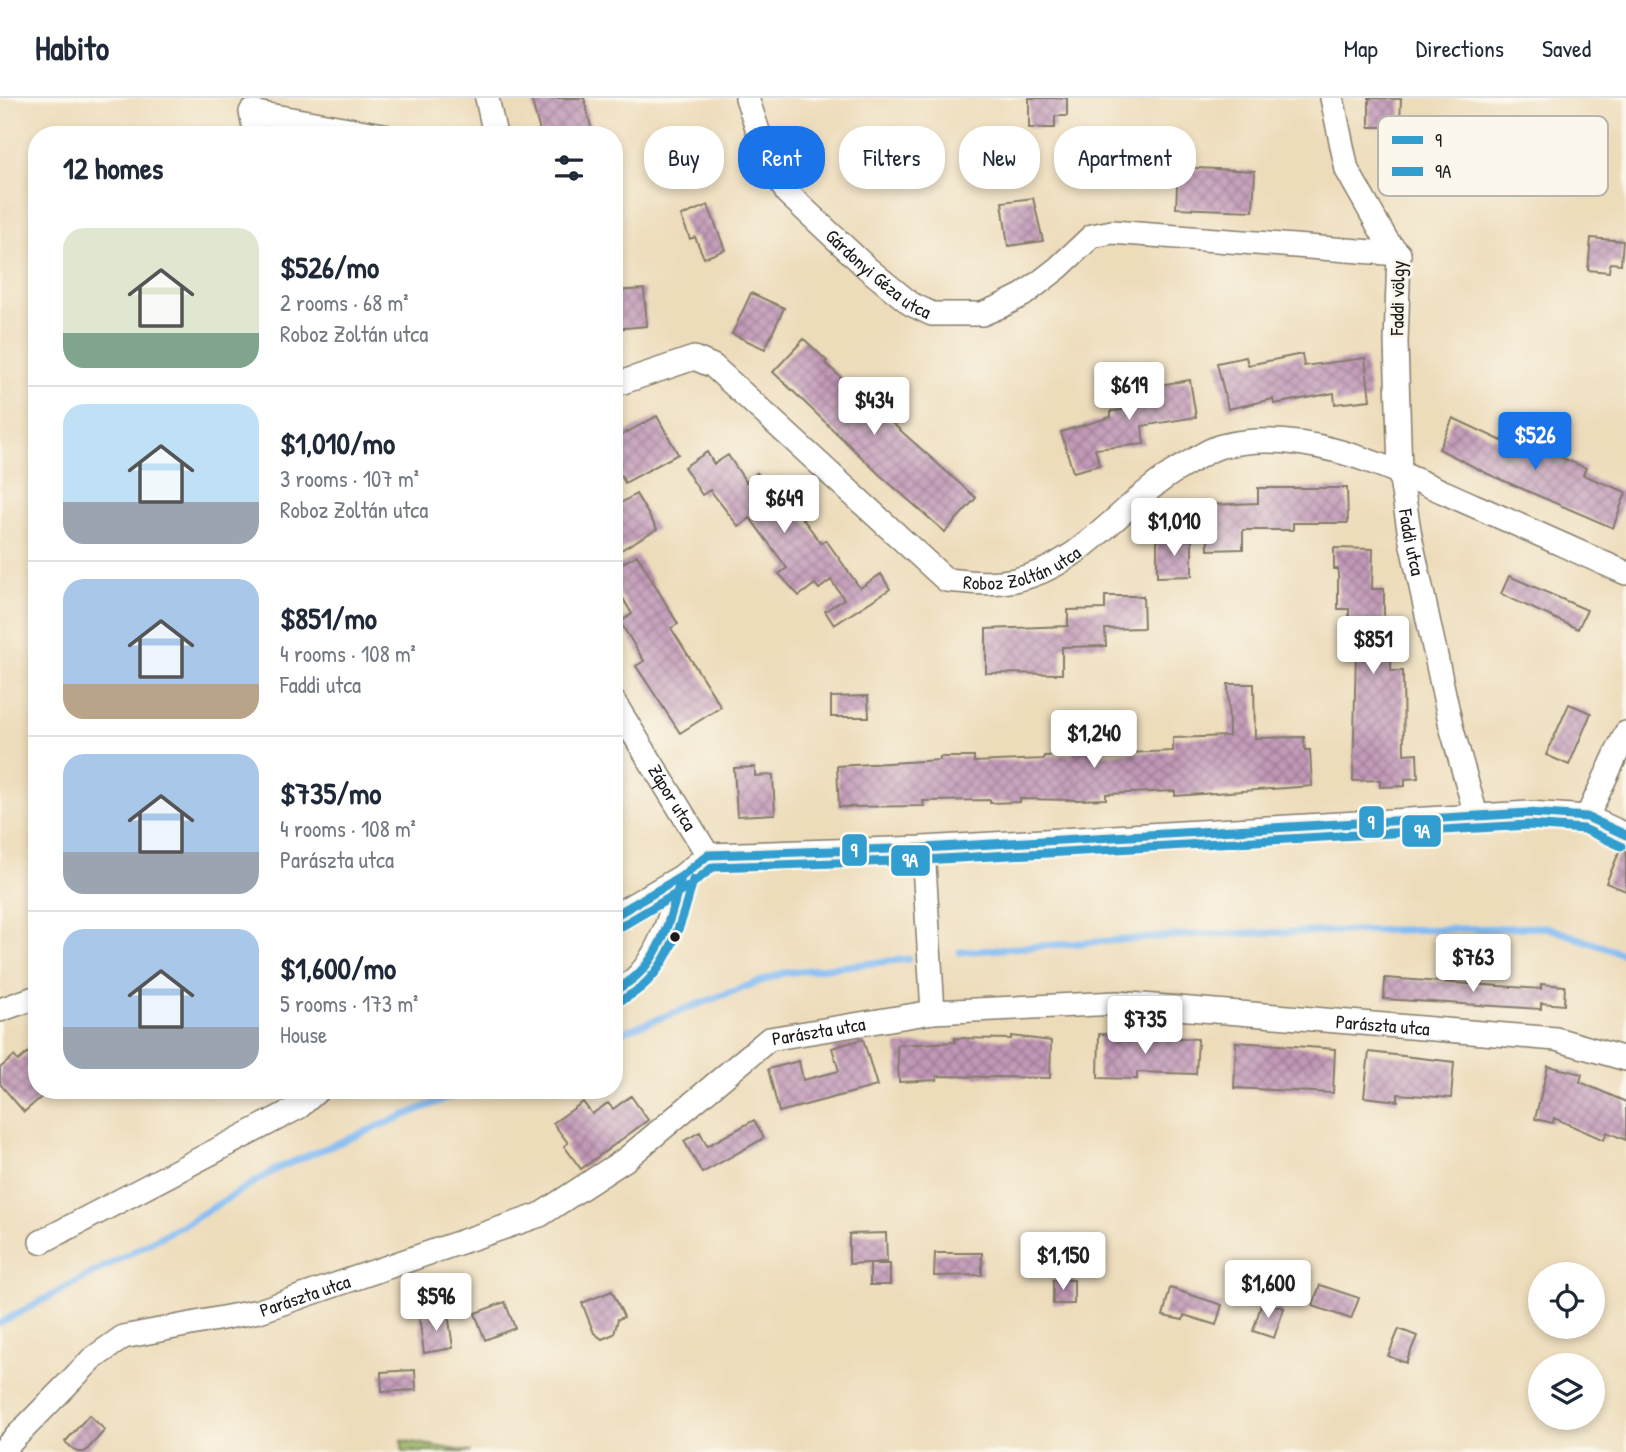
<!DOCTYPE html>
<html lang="en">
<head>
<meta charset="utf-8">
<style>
	body { margin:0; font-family:"Patrick Hand",sans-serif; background:#f6f6f7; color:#1f2937; height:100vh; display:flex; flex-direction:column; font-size:26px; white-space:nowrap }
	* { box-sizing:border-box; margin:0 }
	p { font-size:23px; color:#747a83 }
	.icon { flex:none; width:38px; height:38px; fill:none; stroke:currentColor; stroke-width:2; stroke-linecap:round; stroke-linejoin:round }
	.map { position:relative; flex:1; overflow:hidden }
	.side { position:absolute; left:28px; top:28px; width:595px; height:973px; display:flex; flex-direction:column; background:#fff; border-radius:28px; box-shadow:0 4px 10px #0003 }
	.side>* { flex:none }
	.banner { position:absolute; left:644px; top:28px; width:665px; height:63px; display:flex; gap:14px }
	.buttons { position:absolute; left:1528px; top:1164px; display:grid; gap:14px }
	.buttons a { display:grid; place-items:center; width:77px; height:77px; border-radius:50%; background:#fff; box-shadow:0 4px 10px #0003; font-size:35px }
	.price { position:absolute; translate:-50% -60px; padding:0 16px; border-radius:7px; background:#fff; color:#222; font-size:23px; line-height:46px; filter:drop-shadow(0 2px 4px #0008) }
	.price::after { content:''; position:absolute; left:50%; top:42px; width:21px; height:16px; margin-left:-10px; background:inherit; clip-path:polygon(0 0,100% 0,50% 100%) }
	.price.on { background:#1a73e8; color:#fff }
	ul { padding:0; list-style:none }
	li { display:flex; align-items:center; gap:21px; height:175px; padding:0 35px }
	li+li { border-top:2px solid #e0e1e3 }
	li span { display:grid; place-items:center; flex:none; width:196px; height:140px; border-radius:21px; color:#555 }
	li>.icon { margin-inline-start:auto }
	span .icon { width:84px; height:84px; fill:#fffc; stroke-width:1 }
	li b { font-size:30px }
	h2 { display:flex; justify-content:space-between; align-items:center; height:84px; padding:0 35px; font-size:30px }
	.pill { padding:0 24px; border-radius:28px; background:#fff; box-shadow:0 4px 10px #0003; font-size:24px; line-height:63px }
	.pill.on { background:#1a73e8; color:#fff }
	header { display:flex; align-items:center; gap:42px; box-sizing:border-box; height:98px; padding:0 35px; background:#fff; border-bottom:2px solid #e0e1e3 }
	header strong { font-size:33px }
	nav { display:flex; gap:38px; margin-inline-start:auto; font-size:24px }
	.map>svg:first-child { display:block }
	.forest { fill:url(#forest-firs); stroke:#5a663e; stroke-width:2 }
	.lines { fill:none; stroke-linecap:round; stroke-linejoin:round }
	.stream { stroke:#83bbf3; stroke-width:7 }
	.building { fill:url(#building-cross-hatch) }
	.minor-casing { stroke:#847c6b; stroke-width:26 }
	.minor { stroke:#fff; stroke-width:23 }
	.bus-1-casing { stroke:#fbf7ec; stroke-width:14 }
	.bus-2-casing { stroke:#fbf7ec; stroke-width:14 }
	.bus-1 { stroke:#329dcf; stroke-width:9 }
	.bus-2 { stroke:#329dcf; stroke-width:9 }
	.bus-dot { fill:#1c1c1c; stroke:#fbf7ec; stroke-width:2.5 }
	.labels { text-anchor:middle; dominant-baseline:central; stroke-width:6; stroke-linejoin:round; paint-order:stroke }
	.street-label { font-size:19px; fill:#1c1c1c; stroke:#fbf7ec }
	.key { fill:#fbf7ec; stroke:#b8b5ae; stroke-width:2 }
	.key-label { font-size:19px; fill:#1c1c1c }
	.line-badge { stroke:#fbf7ec; stroke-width:2.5 }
	.badge-label { font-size:19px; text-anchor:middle; font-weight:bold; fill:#fff }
</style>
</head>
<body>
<header>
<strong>Habito</strong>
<nav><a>Map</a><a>Directions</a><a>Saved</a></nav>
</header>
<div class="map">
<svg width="1626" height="1354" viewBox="0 0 1626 1354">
	<defs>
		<pattern id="forest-firs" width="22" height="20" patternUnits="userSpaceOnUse" patternTransform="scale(1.75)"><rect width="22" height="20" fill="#97af60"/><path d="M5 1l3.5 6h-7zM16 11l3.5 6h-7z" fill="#7a8e4e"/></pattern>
		<pattern id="building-cross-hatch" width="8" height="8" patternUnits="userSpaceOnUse" patternTransform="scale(1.75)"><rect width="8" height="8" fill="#c198b7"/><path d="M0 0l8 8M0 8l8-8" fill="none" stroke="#9c7b94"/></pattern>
	</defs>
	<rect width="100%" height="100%" fill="#fbf7ec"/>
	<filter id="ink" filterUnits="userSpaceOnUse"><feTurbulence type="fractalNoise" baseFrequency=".0143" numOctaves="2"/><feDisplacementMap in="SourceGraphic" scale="14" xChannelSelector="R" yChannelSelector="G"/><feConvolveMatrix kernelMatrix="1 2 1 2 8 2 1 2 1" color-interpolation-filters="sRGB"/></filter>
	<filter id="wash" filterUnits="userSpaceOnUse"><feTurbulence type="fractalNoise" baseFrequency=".00686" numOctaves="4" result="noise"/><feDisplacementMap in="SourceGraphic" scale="28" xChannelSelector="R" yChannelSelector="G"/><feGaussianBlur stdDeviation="1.57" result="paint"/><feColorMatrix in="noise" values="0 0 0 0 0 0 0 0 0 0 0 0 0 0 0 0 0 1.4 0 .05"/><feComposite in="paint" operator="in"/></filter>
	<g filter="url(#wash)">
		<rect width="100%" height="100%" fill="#eddcba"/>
		<!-- forest -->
		<path class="forest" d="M401,1342L463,1353L471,1354H403Z"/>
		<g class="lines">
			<!-- stream -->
			<path class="stream" d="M960,854L1201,836L1546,829L1626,857
				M614,937L783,875L908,861
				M0,1225L192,1122L278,1070L466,992"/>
		</g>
		<g id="blocks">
			<!-- building -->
			<path class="building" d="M531,0H584L593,37H541Z
				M1029,0H1067V18H1055V30H1029Z
				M1369,0L1401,1L1400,25L1390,24V29H1369Z
				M883,54L908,55L906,74L882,72Z
				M1178,69L1255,73L1253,113L1176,110Z
				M1033,100L1043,143L1008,148L1002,104Z
				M708,107L725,152L704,160L695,139L690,141L681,118Z
				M1591,140L1623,143L1621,166L1610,165L1609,174L1588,172Z
				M644,191L647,228L614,231V193Z
				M751,195L784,210L765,251L732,236Z
				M804,241L827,263L825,265L976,400L945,434L880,377L773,274Z
				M1302,256L1304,268L1365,260L1370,302L1335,306L1334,295L1274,306L1273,301L1228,311L1217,265L1246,259L1248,267Z
				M1190,282L1196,319L1142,328L1144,346L1095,351L1100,367L1073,374L1061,334L1111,319V313L1122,312L1120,295L1160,292L1159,287Z
				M657,318L678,356L625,385L614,365V341Z
				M1453,320L1502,343L1504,339L1550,358L1551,355L1586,370L1583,377L1626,394L1613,430L1488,376L1439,351Z
				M707,354L714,366L728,357L746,384L757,375L786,413L793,408L821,445L826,442L860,490L881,476L890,491L834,527L825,513L844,501L831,482L819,491L815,486L799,498L779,476L787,470L750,420L739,429L710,392L702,397L684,369Z
				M1258,390H1347L1348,425H1293V432H1243V451L1208,452L1207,407L1258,405Z
				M636,396L657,431L614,456V409Z
				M1157,442H1192V478L1157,479Z
				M1334,450L1373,451L1372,491H1384V528H1392L1391,573H1403L1404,656L1417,655L1418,680L1405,681V688L1380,689V682L1353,683L1356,551H1349V511H1338V471H1334Z
				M637,457L678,526L671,530L721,609L680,635L636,568L644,563L620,524L632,516L614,485V470Z
				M1509,478L1587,512L1578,531L1501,496Z
				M1105,498H1143L1144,530L1105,531L1106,548L1062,549V576L986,575V531L1068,528V512L1105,511Z
				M1228,586H1254L1255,640L1304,639L1305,652H1310L1312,688L1175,698V693L1106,696V701L1076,702L1020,701V704L990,705V702L923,703L924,708L839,709L837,668L940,662V659H974V664L1044,661V658L1073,657V650L1103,648V656L1173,653V640L1229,638Z
				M868,598L869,619H831V599Z
				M1569,606L1591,615L1569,667L1546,657Z
				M755,669V678L773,677L775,716L737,718L734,670Z
				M1621,750L1626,751V793L1606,785Z
				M1385,880L1541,891V886L1565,888L1564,907L1541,905V911L1384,901Z
				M1099,936L1198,941L1196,976L1137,974V981L1098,980Z
				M1011,938L1051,943L1050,980L937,978V982L899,984L897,947L955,944V940L1011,941Z
				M863,941L877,988L779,1014L768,971L799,963L803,982L839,973L832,950Z
				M1236,944L1335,951L1333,995L1234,990Z
				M37,947V992L46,995L24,1014L0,986V970L14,958L18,963Z
				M1369,954L1454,964L1451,1000L1398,996V1003L1364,999Z
				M1548,968L1582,976L1580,984L1626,1004V1042L1607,1034L1604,1042L1554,1020L1553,1025L1535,1021Z
				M631,998L648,1022L581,1071L564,1048L568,1045L553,1025L583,1004L592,1016L608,1005L613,1011Z
				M754,1022L764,1040L702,1075L684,1043L700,1034L707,1048Z
				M886,1135L887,1164L849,1166V1136Z
				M935,1155H982V1177L934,1178Z
				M870,1166H890V1187H870Z
				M1053,1182H1074V1206H1053Z
				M1320,1187L1359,1200L1351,1221L1313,1208Z
				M1170,1190L1222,1207L1216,1227L1184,1217L1183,1222L1163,1218Z
				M612,1193L624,1219L618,1221L614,1236L602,1241L594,1235L582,1205Z
				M505,1204L515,1230L485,1242L475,1215Z
				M1262,1204L1284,1210L1274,1240L1253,1233Z
				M448,1215L453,1250L424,1255L419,1219Z
				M1399,1231L1417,1238L1406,1265L1388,1258Z
				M415,1272L416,1292L382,1294L381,1274Z
				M89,1317L105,1332L85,1354H77L65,1344Z"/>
		</g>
	</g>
	<g filter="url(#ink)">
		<use href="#blocks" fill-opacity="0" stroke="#847c6b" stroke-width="2"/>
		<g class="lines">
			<!-- minor casing -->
			<g class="minor-casing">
				<g id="minor">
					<path d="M487,0L495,37"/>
					<path id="s1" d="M747,0L767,60L787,95L867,170L911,206L932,216H982L1001,208L1023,197L1058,170L1092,138L1112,134L1399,156"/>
					<path id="s2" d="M1332,0L1347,72L1387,143L1399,156L1396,244L1400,375L1410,438L1451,628L1476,717"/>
					<path d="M256,37L251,14L383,37"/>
					<path id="s3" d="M614,287L694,260L713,268L946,482C969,484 991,487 1015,482C1082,469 1123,403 1180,370C1193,363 1208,351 1222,348C1310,327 1397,374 1475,408C1526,430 1576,453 1626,475"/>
					<path id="s4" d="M614,604L708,757"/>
					<path d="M1587,719L1626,635"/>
					<path d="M923,750L933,914"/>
					<path d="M614,818L681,779L708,757L923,750L1529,715L1587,719L1626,737"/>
					<path d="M614,892C653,884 673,813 681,779"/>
					<path d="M0,912L37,899"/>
					<path d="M41,1144L299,1009L318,992"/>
					<path id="s5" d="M1,1354L92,1261L123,1239L259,1213L540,1117L626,1061L769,941L933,914L1117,905L1556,941L1626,961"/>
				</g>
			</g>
			<!-- minor -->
			<use href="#minor" class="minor"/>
			<!-- bus-1 casing -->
			<g class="bus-1-casing">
				<path id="bus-1" d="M614,818L681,779L708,757L923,750L1529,715L1587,719L1626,737
					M614,892C658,874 671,821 681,779"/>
			</g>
			<!-- bus-2 casing -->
			<g class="bus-2-casing">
				<path id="bus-2" d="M620,829L688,789L713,769L924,762L1529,727L1584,731L1621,748
					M619,903C666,883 681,828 693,782"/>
			</g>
			<!-- bus-1 -->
			<use href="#bus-1" class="bus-1"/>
			<!-- bus-2 -->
			<use href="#bus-2" class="bus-2"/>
		</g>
	</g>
	<!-- markers -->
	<circle class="bus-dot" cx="675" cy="839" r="6"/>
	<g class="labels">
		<!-- street labels -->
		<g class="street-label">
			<text stroke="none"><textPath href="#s1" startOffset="226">Gárdonyi Géza utca</textPath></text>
			<text transform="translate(1397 200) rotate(-89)">Faddi völgy</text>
			<text stroke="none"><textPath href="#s2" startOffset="462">Faddi utca</textPath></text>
			<text stroke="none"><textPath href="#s3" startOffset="500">Roboz Zoltán utca</textPath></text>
			<text stroke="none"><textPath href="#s4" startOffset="112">Zápor utca</textPath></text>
			<text stroke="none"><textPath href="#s5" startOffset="1510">Parászta utca</textPath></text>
			<text stroke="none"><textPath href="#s5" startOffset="943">Parászta utca</textPath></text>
			<text stroke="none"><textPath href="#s5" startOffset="355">Parászta utca</textPath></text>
		</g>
	</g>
	<!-- legend -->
	<rect x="1378" y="18" width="230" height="80" rx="10" class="key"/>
	<rect x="1392" y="38" width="31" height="8" fill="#329dcf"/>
	<rect x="1392" y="69" width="31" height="9" fill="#329dcf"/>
	<g class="key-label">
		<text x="1435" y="49">9</text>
		<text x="1435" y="80">9A</text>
	</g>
	<g class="line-badge">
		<rect x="1358" y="707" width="27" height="34" rx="7" fill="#329dcf"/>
		<rect x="1401" y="716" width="41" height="34" rx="7" fill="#329dcf"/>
		<rect x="841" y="735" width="27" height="34" rx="7" fill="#329dcf"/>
		<rect x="890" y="746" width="41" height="33" rx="7" fill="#329dcf"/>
	</g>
	<g class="badge-label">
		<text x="1371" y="731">9</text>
		<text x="1422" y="740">9A</text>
		<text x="854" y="759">9</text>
		<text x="910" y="769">9A</text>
	</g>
</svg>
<div class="buttons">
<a><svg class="icon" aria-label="locate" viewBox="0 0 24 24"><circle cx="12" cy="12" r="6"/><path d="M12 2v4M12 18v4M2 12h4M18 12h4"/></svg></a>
<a><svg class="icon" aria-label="layers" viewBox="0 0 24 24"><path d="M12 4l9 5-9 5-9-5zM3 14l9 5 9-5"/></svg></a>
</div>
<b class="price" style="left:1129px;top:324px">$619</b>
<b class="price" style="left:874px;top:339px">$434</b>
<b class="price on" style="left:1535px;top:374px">$526</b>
<b class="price" style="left:784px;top:437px">$649</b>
<b class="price" style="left:1174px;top:460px">$1,010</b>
<b class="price" style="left:1373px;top:578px">$851</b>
<b class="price" style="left:1094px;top:672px">$1,240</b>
<b class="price" style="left:1473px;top:896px">$763</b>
<b class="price" style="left:1145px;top:958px">$735</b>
<b class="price" style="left:1063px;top:1194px">$1,150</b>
<b class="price" style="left:1268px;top:1222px">$1,600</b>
<b class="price" style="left:436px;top:1235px">$596</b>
<div class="banner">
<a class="pill">Buy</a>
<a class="pill on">Rent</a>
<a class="pill">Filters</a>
<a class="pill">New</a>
<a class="pill">Apartment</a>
</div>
<section class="side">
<h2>12 homes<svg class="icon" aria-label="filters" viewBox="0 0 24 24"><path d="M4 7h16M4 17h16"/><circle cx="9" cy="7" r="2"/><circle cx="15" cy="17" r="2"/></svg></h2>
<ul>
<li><span style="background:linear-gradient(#dfe7d0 75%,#7fa58c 0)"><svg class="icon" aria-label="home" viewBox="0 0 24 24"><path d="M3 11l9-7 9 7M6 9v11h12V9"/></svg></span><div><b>$526/mo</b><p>2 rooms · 68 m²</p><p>Roboz Zoltán utca</p></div></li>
<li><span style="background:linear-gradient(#bfe0f5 70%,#9aa5b1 0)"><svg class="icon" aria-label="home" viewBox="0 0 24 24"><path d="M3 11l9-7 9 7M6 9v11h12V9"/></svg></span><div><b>$1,010/mo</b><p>3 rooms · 107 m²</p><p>Roboz Zoltán utca</p></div></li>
<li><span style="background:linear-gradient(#a9c7e8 75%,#b9a48a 0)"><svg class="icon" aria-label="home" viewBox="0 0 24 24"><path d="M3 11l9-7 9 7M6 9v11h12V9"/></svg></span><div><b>$851/mo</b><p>4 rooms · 108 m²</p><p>Faddi utca</p></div></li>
<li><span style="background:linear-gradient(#a9c7e8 70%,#9aa5b1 0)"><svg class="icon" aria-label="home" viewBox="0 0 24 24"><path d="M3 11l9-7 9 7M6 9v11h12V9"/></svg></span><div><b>$735/mo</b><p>4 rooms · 108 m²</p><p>Parászta utca</p></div></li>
<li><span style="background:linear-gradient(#a9c7e8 70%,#9aa5b1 0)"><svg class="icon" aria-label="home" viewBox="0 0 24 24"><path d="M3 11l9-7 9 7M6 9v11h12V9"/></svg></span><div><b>$1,600/mo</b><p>5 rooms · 173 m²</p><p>House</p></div></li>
</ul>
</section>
</div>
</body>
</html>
